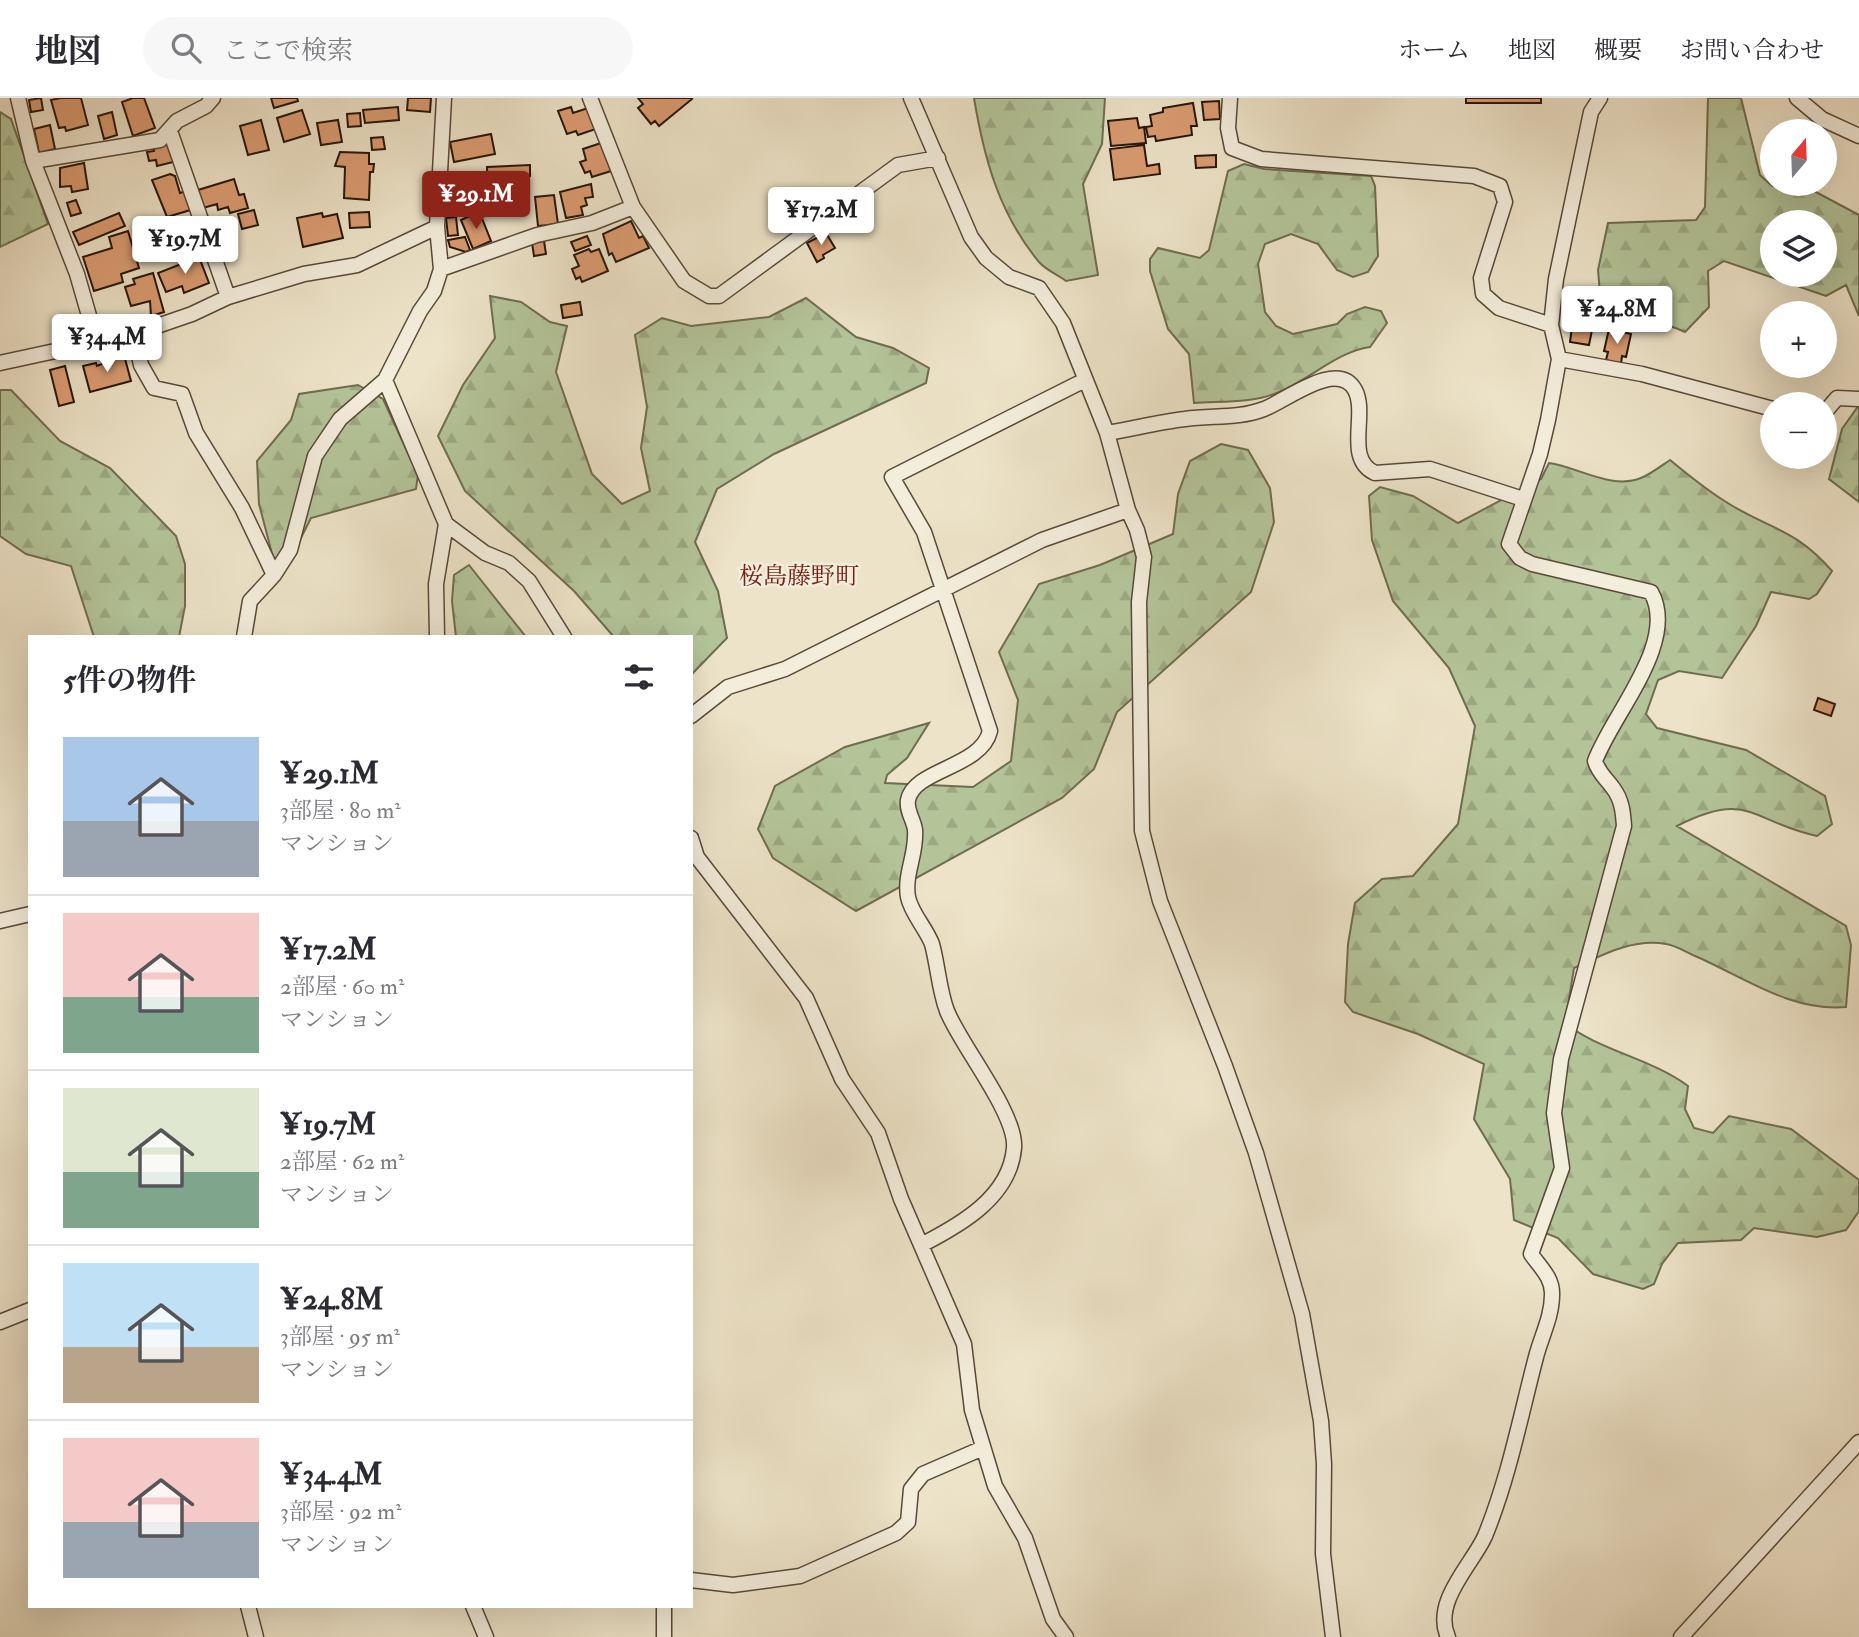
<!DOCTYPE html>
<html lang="ja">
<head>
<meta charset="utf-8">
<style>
	body { margin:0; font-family:"IM FELL Double Pica","Noto Serif JP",serif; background:#f7f7f7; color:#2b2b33; height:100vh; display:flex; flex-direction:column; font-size:26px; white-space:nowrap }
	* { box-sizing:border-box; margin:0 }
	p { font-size:23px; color:#7c7c81 }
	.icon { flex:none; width:38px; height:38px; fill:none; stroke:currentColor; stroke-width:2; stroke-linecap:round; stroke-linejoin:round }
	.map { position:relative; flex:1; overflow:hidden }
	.drawer { position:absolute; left:28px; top:537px; width:665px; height:973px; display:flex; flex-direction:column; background:#fff; border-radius:0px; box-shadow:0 7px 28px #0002 }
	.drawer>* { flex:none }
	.needle { width:46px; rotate:19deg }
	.tools { position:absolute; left:1760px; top:21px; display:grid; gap:14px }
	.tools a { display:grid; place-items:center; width:77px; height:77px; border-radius:50%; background:#fff; box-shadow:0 7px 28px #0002; font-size:35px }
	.price { position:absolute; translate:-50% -60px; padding:0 16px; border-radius:7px; background:#fff; color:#222; font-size:23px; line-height:46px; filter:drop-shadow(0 2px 4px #0008) }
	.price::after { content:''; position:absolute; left:50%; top:42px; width:21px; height:16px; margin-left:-10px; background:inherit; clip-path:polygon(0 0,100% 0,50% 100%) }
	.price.active { background:#8f2418; color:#fff }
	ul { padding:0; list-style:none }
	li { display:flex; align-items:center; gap:21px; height:175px; padding:0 35px }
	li+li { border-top:2px solid #e1e1e2 }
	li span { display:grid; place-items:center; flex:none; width:196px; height:140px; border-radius:0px; color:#555 }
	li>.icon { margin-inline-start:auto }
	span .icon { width:84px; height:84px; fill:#fffc; stroke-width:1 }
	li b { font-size:30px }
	h2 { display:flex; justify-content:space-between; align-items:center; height:84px; padding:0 35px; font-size:30px }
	header { display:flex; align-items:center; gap:42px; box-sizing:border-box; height:98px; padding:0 35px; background:#fff; border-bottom:2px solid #e1e1e2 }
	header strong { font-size:33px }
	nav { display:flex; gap:38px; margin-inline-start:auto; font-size:24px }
	.search { width:490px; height:63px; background:#f7f7f7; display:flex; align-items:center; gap:18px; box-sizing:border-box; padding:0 24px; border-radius:38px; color:#7c7c81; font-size:26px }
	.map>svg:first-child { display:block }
	.forest { fill:url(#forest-firs); stroke:#6e6d50; stroke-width:2; fill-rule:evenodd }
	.building { fill:#da9c71; stroke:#281608; stroke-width:2 }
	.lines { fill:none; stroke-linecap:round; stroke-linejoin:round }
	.minor-casing { stroke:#594938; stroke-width:17 }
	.minor { stroke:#f3eddb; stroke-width:14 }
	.labels { text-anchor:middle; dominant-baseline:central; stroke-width:5; stroke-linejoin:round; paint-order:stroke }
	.quarter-label { font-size:24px; fill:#7a1f14; stroke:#f3eddb }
</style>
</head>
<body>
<header>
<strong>地図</strong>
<div class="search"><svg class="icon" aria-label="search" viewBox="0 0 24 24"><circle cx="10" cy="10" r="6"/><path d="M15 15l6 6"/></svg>ここで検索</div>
<nav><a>ホーム</a><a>地図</a><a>概要</a><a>お問い合わせ</a></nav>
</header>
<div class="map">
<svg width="1859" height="1539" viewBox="0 0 1859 1539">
	<defs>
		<pattern id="forest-firs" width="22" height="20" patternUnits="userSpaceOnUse" patternTransform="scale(1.75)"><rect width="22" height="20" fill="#b4c499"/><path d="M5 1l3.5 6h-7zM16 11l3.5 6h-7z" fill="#9ba882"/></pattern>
	</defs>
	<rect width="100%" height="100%" fill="#ede3c8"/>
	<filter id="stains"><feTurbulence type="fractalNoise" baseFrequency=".00286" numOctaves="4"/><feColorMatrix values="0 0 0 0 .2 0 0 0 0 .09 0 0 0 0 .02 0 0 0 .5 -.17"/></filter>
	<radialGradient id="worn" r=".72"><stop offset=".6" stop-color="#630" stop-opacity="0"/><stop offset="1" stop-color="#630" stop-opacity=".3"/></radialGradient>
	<!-- forest -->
	<path class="forest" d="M974,0H1105L1102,46L1083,86L1098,177L1066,183C1058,177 1046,172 1039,164C999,116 984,60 974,0Z
		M1708,0H1741L1760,77L1772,88L1801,86L1859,117V218L1846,187L1826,198L1724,163L1708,173L1709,209L1685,234C1657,221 1629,218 1601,205L1598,172L1608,125L1696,122L1705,109ZM1773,124H1825V177H1773Z
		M0,14L11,21L48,126L0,149Z
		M1244,66L1264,71L1371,78L1375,88L1378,158L1368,174L1353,179L1337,172L1318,146L1291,136L1265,146L1258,166L1265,214L1276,228L1293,236L1337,226L1347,216L1365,209L1381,213L1387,225L1370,249C1335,254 1308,284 1274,296C1251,305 1219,303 1194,305L1189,256L1168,231L1150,173V161L1158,150L1200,160L1209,152L1228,73Z
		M490,198L521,204L550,224L567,228L556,274L592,376L622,406L650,393L641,350L647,309L635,237L662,220L691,228L769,219L806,200L856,239L893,250L929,270L926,285L774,356L717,391L695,444L718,493L727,540L691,577V539H614L574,493L465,393L438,338L463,287L495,240Z
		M358,287L383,301L418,377L416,391L311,420L298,446L275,467L259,406L257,363L291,322L299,296Z
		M0,292H11L60,343L110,370L176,438L185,466V508L179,539H94L71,468L26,456L0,438Z
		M1859,307V404L1829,381L1842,331Z
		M1221,346L1248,352L1270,390L1274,424L1251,494L1117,614L1094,671L1062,700L856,813L773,760L758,731L775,688L845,649L929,625L907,660L887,677L885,685L973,689L1011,663L1018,602L999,554L1039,486L1100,467L1173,436L1178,396L1190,363Z
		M1670,362C1687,376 1704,390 1723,402C1767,431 1794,429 1832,473L1817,496L1809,501L1771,494L1756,528L1722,580L1679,573L1658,582L1646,616L1657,630L1746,652L1825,698L1832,726L1817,738C1751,724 1750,691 1677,728L1846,828L1851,847L1846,909C1791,914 1744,879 1695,858C1686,854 1675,847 1666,846C1633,840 1602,857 1574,870L1565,925C1598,952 1650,960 1688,988L1685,1011L1694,1030L1713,1035L1729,1018L1791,1031L1859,1082V1113L1846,1132L1817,1139L1754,1130L1741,1142L1678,1145L1662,1166L1654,1186L1643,1191L1593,1176L1558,1140L1514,1122L1510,1081L1474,1021L1484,966L1418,936L1353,914L1345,904L1348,846L1355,805L1382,781L1413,778L1458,726L1475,628L1449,570L1393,503L1372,442L1369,398L1380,389L1413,398L1458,425L1541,381L1549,365C1578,369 1612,392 1641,380C1651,376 1661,368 1670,362Z
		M469,467L526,539H456L452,503L454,477Z"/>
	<!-- building -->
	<path class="building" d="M41,0L43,12L31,14L29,2Z
		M61,0H81L88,27L66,33L65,29L59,30L51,2Z
		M133,0H144L155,30L133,38L122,4Z
		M271,0H297L298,3L274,10Z
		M408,0H431L430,14L407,12Z
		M638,0H691L692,1L659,28L655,23L651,26L638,10L643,6Z
		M1466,0H1541V5H1466Z
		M1219,3L1220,21L1204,22L1202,4Z
		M1193,5L1197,28H1191L1192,37L1156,43L1155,38L1148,39L1146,29L1152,28L1150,17L1163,14V10Z
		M398,9L399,22L365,25L363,12Z
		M571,9L573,15L588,10L596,31L578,37L576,33L567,36L558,13Z
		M302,12L310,36L284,44L277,20Z
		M112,14L117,37L104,41L98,18Z
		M360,15L361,28L348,29L347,16Z
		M1137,20L1139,30L1144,29L1146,45L1111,48L1108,23Z
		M261,22L269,52L248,57L240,28Z
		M338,22L342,44L321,47L317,25Z
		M50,27L55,51L39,55L34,31Z
		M491,36L495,56L454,64L450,44Z
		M383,39L385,51L372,52L371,40Z
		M173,45L177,63L157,68L156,62L149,63L147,54L154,53L153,49Z
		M601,45L611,73L592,79L590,73L585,75L580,64L586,62L583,51Z
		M1144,47L1147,68L1159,66L1160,76L1114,82L1110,51Z
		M340,54L369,55V66H374L373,74H370L369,102L344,100L345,69L335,68Z
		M1216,57V69L1196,70L1195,58Z
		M84,65L88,91L72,94L71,88L60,89V70Z
		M530,67V78L523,79L524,96L515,97V105L506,106L505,97L488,98L487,69Z
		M170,76L175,78L180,95L189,92L194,111L167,119L152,82Z
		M234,81L239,97L244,96L248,110L230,115L228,109L218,112L217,106L203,110L198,92Z
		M591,86L593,99L585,100L587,107L581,109L583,117L566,120L560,94Z
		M554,97L558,126L538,128L535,99Z
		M76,102L81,115L71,118L67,105Z
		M254,112L258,127L242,131L238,116Z
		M369,114L370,129L350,130L349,115Z
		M119,115L125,128L79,147L73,134Z
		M322,115L323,119L337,116L343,140L303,149L297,120Z
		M472,117L473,121L481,118L491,143L473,151L461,122Z
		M456,119L458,137L448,138L446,120Z
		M631,123L639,140L643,138L649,150L616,164L612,155L609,157L603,136Z
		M128,133L139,170L121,176L123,184L94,193L83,159L112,150L109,139Z
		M826,135L835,150L823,157L824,160L817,164L807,145Z
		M587,138L591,147L575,153L571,144Z
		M465,139L470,152L466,154L450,149L448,142Z
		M544,143L546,156L534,158L532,145Z
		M589,151L591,154L599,151L608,173L582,184L580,179L576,181L572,171L579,168L574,157Z
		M199,159L209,185L184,195L182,188L166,194L158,175Z
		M153,175L164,214L151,218L150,203L131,208L125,189L135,186L133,181Z
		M580,204L582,217L563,220L561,207Z
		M1572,229L1592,232L1589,247L1570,244Z
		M1609,231L1631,236L1626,259L1622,258L1621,266L1606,262L1608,254L1604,253Z
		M124,257L131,283L90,294L83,268L96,265L97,268Z
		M65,268L74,304L59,308L50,272Z
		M1818,600L1835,606L1831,618L1814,612Z"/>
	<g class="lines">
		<!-- minor casing -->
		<g class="minor-casing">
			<path id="minor" d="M18,0L33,63L77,176L96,242
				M590,0L633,109L684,183L709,198H719L898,67L938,60
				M911,0L971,139L986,160L1009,179L1039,190L1063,225L1107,335L1128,412L1137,432L1144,459L1139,504L1142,733L1160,803L1225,968L1256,1055L1302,1216L1321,1323L1324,1366L1323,1456L1333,1539
				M1230,0L1228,30L1232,50L1261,61L1474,78L1500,88L1505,104L1481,180L1483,196L1499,210L1551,227
				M1797,0L1822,21L1859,38
				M170,33L228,199
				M33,63L160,42L177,23L206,8L213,0
				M441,171L537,137L592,125L633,109
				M134,236L141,267L154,290L182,296L196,335L242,410L274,477
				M1559,261L1642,276L1773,311
				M0,265L134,236L192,216L228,199L304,176L357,167L437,129
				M385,282L446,426L436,486L437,539
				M1825,314L1837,300L1859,301
				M1107,335C1133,331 1158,324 1185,321C1212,317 1238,321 1264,311C1284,304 1338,260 1355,292C1368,316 1344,361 1375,375L1430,371L1523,401
				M446,426L485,455L509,465L529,483L564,539
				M244,539L250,503L274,477L290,452L315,358L340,321L385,282L420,213L434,193L441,171L437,129L444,0
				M691,618L728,589L785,571L1042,442L1128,412
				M691,740L697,759L806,900L842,981L878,1035L901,1101L964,1246L972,1312L995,1388L1025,1440L1053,1521L1066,1539
				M0,823L30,816
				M923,1146C960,1127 1010,1099 1014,1050C1017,1016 961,948 947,913C939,892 938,868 932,846C926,830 911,815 908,799C904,776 917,756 915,732C914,722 906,713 908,702C914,671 981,670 990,633L924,434L892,379L1085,282
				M0,1224L30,1212
				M691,1482L733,1487L800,1478L896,1435L908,1424L911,1391L923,1376L983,1350
				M248,1508L256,1539
				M473,1508L486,1539
				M664,1508V1539
				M1448,1539C1432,1504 1472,1467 1485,1438C1509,1379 1520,1320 1536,1259C1541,1239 1552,1219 1552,1197C1553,1180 1540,1169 1531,1156L1562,1070L1554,1015L1561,961L1624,728C1623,714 1622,702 1613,690C1606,680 1599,676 1595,663C1613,615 1679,544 1651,494L1532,466L1520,460L1509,446L1540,356L1548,322L1559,261L1551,227L1556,181L1591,14L1600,0
				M1681,1539L1859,1344"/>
		</g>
		<!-- minor -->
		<use href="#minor" class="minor"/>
	</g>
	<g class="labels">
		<!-- quarter labels -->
		<g class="quarter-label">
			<text x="799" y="478">桜島藤野町</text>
		</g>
	</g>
	<rect width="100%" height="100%" filter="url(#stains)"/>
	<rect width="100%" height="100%" fill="url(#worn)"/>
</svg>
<div class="tools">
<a><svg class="needle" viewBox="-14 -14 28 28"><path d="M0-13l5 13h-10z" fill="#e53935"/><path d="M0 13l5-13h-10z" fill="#7c7c81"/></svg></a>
<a><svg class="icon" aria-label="layers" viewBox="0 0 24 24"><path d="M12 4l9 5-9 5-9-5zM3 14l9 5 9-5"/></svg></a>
<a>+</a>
<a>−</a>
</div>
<b class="price active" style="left:476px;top:133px">¥29.1M</b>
<b class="price" style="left:821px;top:149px">¥17.2M</b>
<b class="price" style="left:185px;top:178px">¥19.7M</b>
<b class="price" style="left:1617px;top:248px">¥24.8M</b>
<b class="price" style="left:107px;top:276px">¥34.4M</b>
<section class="drawer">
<h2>5件の物件<svg class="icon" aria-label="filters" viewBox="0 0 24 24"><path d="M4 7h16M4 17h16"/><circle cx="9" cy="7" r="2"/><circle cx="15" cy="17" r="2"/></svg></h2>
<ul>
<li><span style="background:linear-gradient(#a9c7e8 60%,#9aa5b1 0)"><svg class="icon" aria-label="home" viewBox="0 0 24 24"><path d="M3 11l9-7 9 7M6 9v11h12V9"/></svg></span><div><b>¥29.1M</b><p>3部屋 · 80 m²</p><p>マンション</p></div></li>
<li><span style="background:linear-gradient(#f6c9c9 60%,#7fa58c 0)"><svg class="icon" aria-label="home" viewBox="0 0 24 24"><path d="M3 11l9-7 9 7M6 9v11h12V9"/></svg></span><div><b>¥17.2M</b><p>2部屋 · 60 m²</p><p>マンション</p></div></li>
<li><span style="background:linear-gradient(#dfe7d0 60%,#7fa58c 0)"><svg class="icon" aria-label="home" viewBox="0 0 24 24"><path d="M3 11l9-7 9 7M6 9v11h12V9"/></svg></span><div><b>¥19.7M</b><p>2部屋 · 62 m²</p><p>マンション</p></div></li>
<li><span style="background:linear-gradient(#bfe0f5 60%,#b9a48a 0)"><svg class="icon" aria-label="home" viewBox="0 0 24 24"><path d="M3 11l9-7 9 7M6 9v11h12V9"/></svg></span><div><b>¥24.8M</b><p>3部屋 · 95 m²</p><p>マンション</p></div></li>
<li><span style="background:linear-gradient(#f6c9c9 60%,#9aa5b1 0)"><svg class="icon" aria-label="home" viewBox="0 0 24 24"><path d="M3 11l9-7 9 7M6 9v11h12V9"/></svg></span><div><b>¥34.4M</b><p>3部屋 · 92 m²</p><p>マンション</p></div></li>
</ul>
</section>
</div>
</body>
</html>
